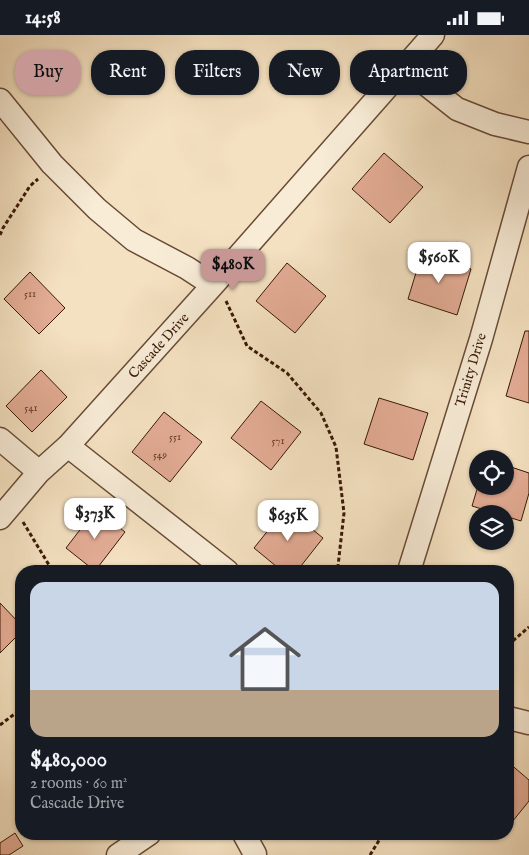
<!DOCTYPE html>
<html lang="en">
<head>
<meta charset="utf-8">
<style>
	body { margin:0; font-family:"IM FELL English",serif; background:#20242c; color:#f1f3f6; height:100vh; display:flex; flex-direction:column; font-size:19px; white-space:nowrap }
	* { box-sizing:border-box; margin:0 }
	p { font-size:16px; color:#9ea1a6 }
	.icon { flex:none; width:28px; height:28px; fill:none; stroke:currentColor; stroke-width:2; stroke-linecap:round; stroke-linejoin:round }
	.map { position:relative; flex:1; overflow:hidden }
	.panel { position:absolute; left:15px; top:530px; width:499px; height:275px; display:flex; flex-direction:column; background:#171b24; border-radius:20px; box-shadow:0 1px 4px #0004 }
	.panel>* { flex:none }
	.hud { position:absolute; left:15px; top:15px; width:500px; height:45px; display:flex; gap:10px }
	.fabs { position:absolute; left:469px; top:415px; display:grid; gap:10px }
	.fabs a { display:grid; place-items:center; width:45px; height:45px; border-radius:50%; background:#171b24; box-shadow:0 1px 4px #0004; font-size:25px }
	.price { position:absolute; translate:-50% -42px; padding:0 11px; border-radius:10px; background:#fff; color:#222; font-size:16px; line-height:32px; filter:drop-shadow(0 1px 2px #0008) }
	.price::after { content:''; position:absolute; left:50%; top:30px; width:15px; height:11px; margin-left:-8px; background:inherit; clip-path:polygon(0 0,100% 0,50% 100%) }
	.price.selected { background:#c59692; color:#111 }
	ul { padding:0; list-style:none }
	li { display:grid; align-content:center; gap:10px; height:265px; padding:0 15px }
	li span { display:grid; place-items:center; height:155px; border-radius:15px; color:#555 }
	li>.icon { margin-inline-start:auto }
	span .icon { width:90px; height:90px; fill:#fffc; stroke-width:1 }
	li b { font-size:21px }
	.chip { padding:0 18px; border-radius:20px; background:#171b24; box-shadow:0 1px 4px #0004; font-size:18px; line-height:45px }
	.chip.selected { background:#c59692; color:#111 }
	.status { display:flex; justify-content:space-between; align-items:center; height:35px; padding:0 25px; background:#171b24; direction:ltr }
	.status svg { height:14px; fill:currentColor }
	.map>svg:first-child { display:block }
	.building { fill:#e3ac95; stroke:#391807 }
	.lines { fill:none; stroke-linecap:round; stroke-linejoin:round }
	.minor-casing { stroke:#684a36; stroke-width:25 }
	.path { stroke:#391807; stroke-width:3; stroke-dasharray:4 2.5; stroke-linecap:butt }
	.minor { stroke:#f8ecd7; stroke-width:22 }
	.labels { text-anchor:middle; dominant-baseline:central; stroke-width:4.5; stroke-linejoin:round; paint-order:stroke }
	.number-label { font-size:11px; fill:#643d2a }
	.street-label { font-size:14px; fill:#391807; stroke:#f8ecd7 }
</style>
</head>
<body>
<div class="status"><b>14:58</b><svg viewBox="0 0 49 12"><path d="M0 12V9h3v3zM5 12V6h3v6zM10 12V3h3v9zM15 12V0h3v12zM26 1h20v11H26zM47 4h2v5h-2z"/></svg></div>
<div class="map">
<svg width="529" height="820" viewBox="0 0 529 820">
	<rect width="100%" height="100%" fill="#f4e1c1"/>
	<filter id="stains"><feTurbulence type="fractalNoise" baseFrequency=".004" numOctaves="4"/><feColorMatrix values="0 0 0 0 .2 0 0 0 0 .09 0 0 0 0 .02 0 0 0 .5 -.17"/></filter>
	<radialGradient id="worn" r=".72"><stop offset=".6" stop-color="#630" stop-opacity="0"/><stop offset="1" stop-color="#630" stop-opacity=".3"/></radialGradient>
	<!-- building -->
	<path class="building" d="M384,118L423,152L390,188L352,154Z
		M422,218L471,234L457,280L408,264Z
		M287,228L326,261L295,298L256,266Z
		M30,237L65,273L39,299L4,264Z
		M525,296H529V368L506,361Z
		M41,335L67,362L32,397L6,371Z
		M379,363L428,378L413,425L364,409Z
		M261,366L301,397L271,435L231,403Z
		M164,377L202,407L170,447L132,417Z
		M505,430L529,438V458L521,486L505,481V479H498L472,471L478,451H505Z
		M286,473L323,503L297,536H282L254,513Z
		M96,474L125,497L95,536L66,513Z
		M0,568L21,590V597L0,618Z
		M508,727L529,745V766L508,792Z
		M15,798L23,811L9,820H0V808Z"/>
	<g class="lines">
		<!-- minor casing -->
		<g class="minor-casing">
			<path id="minor" d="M404,32L457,74L495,89L529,97
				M0,65L52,129L97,174L134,205L187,233L213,250
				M0,404L39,437
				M68,411L227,536
				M0,483L39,437L68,411L213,250L433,0
				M409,536L481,304L529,132
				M508,683L529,688
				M244,799L255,819
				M118,820L149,799"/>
		</g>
		<!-- path -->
		<path class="path" d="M0,200L3,193L30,151L38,144
			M226,266L247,311L287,338L321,378L336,412L344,478L338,531L335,536
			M23,487L49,530L48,536
			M508,610L529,592
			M0,690L21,674
			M370,820L383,799"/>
		<!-- minor -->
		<use href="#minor" class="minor"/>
	</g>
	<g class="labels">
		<!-- number labels -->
		<g class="number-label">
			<text x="30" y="259">511</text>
			<text x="31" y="373">541</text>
			<text x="175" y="402">551</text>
			<text x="278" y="406">571</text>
			<text x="160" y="420">549</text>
		</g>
		<!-- street labels -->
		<g class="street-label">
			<text transform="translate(159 311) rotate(-48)">Cascade Drive</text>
			<text transform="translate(471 335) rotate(-73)">Trinity Drive</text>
		</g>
	</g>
	<rect width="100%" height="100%" filter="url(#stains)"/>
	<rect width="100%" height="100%" fill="url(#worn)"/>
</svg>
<div class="fabs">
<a><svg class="icon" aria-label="locate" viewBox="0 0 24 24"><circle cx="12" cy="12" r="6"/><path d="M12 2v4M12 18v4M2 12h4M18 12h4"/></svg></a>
<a><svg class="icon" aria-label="layers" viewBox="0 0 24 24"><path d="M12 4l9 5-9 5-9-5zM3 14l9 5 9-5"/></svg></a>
</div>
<b class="price" style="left:439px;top:249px">$560K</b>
<b class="price selected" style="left:233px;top:256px">$480K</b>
<b class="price" style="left:95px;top:505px">$373K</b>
<b class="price" style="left:288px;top:507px">$635K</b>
<div class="hud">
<a class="chip selected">Buy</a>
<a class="chip">Rent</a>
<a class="chip">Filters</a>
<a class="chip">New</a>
<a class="chip">Apartment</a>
</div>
<section class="panel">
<ul>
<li><span style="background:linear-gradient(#c9d6e8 70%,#b9a48a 0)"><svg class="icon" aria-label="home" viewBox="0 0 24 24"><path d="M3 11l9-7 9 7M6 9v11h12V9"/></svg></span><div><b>$480,000</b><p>2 rooms · 60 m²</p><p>Cascade Drive</p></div></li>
</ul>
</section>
</div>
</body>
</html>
